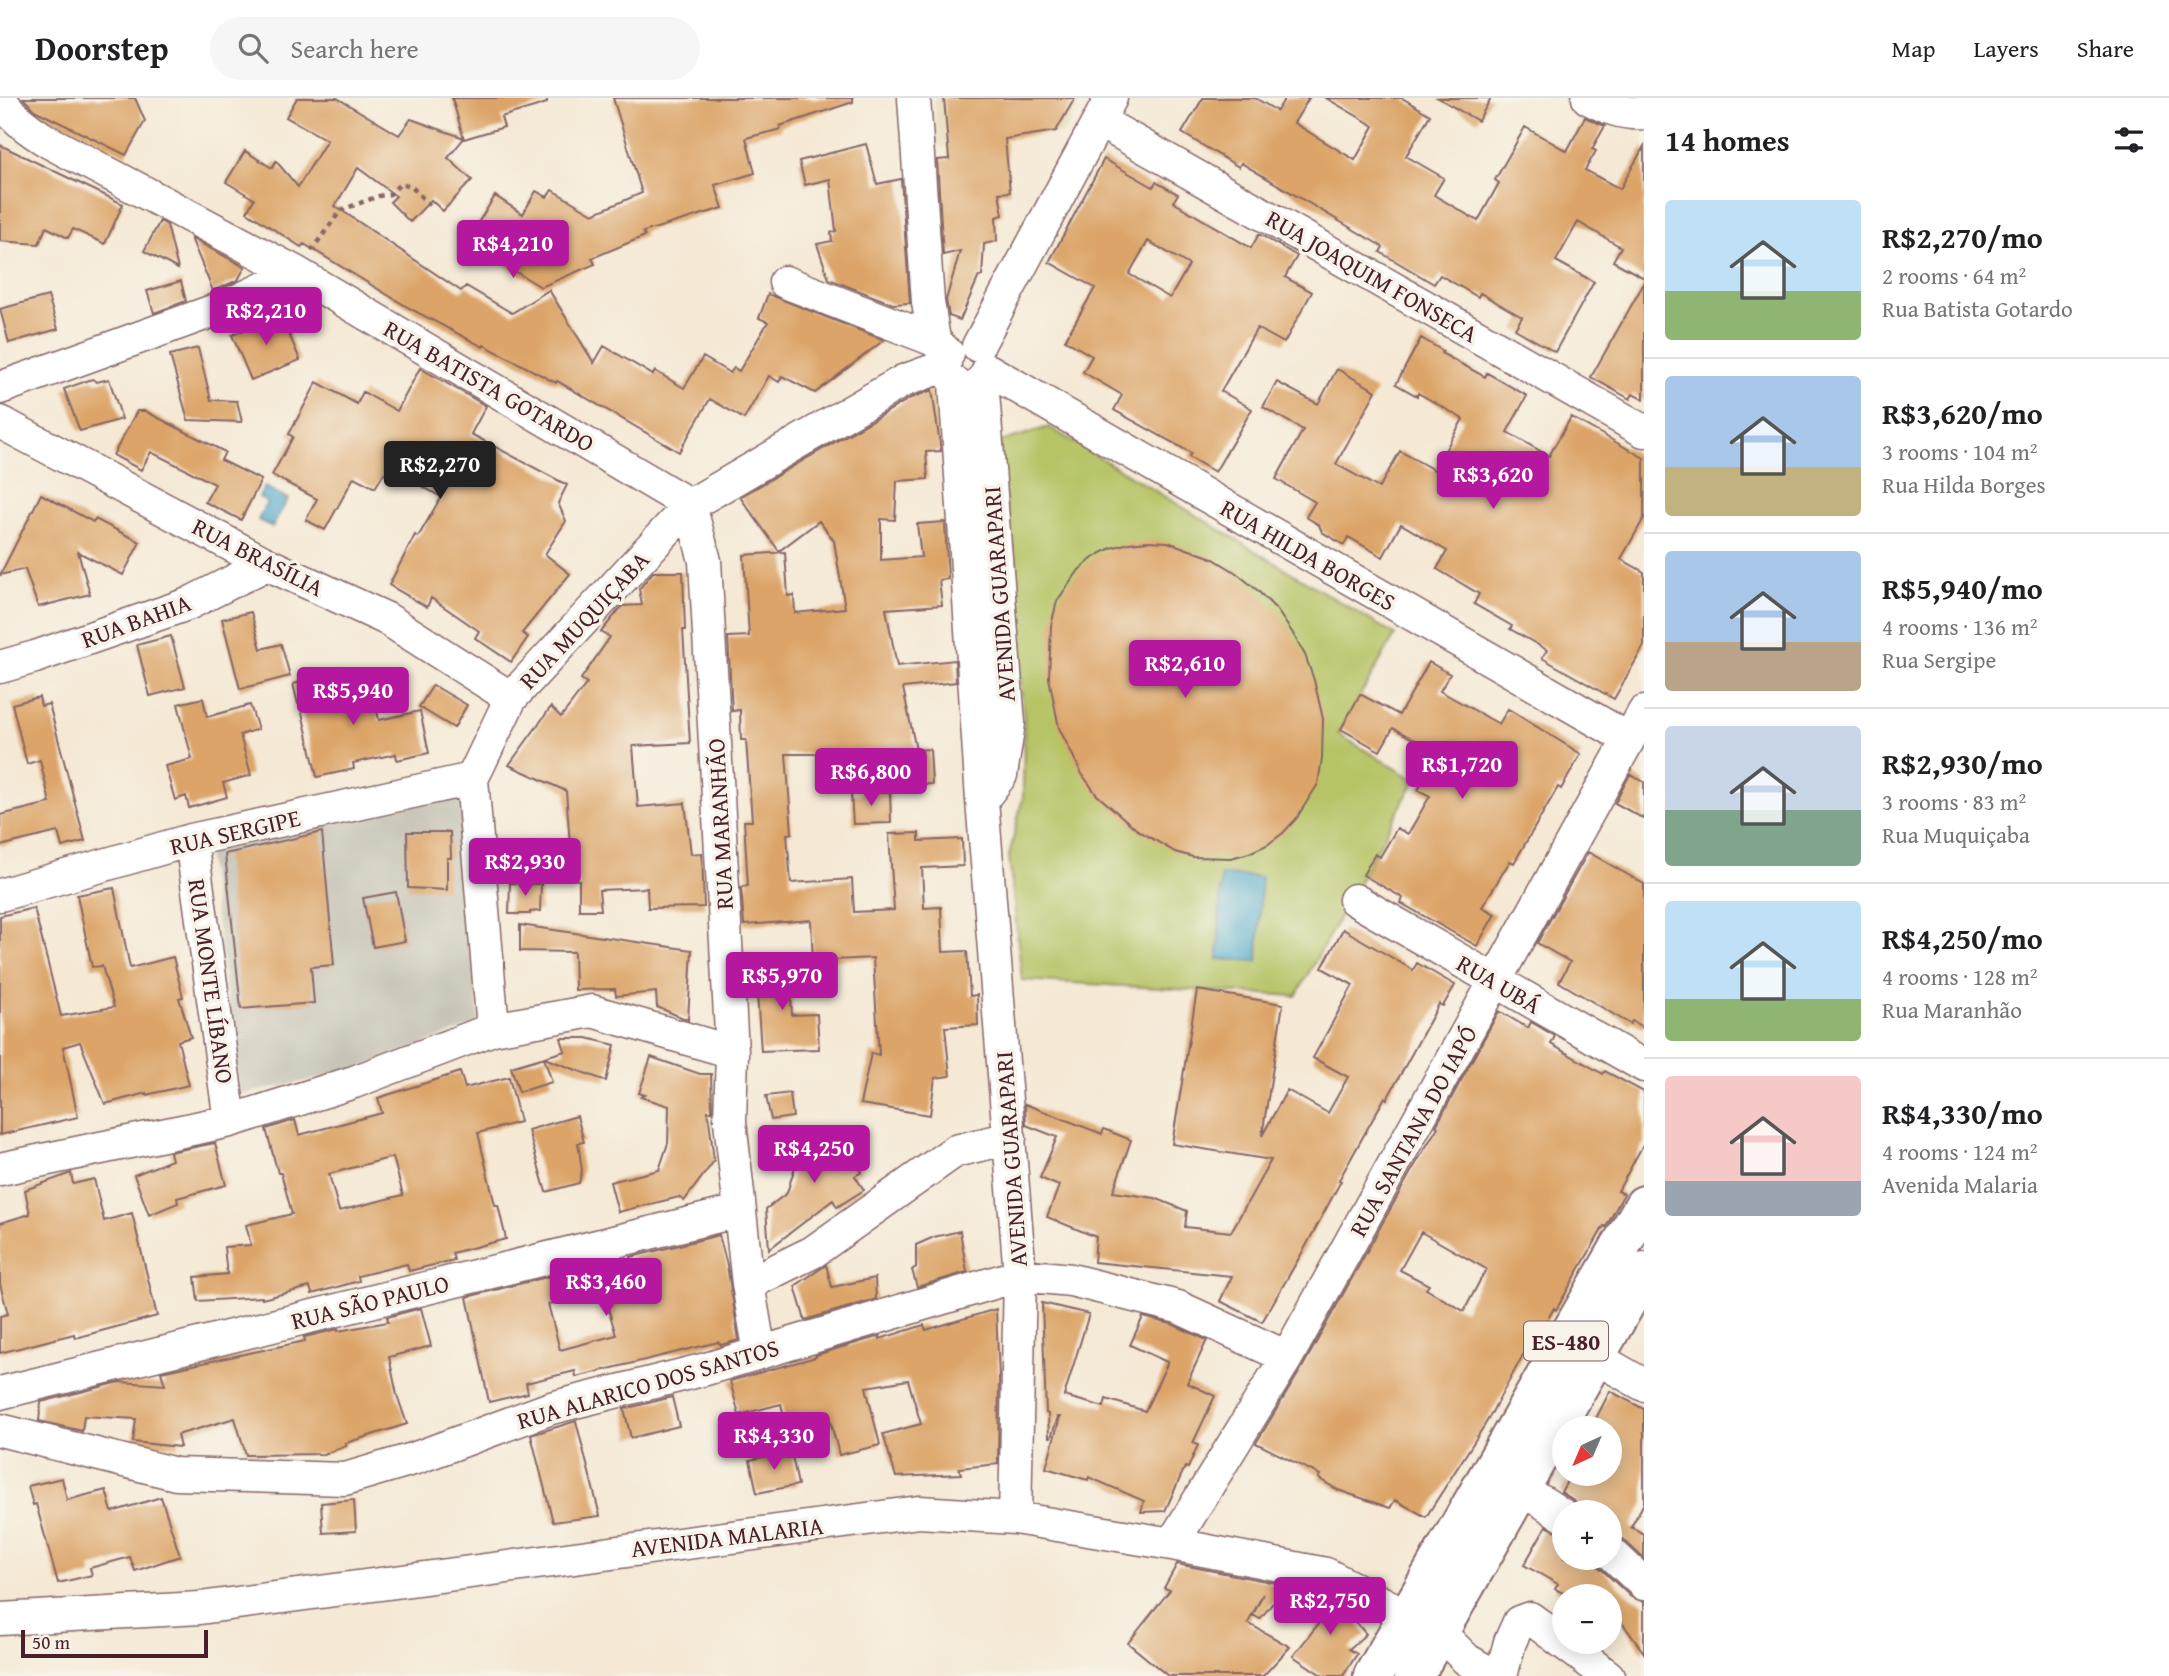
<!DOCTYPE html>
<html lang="en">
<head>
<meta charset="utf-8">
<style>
	body { margin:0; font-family:"Gentium Book Plus",serif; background:#f6f6f6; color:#202124; height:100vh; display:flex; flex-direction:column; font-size:26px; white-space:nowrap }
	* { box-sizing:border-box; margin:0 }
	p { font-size:23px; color:#757577 }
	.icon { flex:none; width:38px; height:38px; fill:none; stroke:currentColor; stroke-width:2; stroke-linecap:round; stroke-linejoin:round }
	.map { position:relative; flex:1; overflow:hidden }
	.side { display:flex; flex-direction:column; background:#fff; width:525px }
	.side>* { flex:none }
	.needle { width:46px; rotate:224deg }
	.buttons { position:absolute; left:1552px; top:1318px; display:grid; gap:14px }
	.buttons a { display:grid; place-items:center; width:70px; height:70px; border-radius:50%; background:#fff; box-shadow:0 4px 18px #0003; font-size:35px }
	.scale { position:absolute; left:21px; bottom:18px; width:187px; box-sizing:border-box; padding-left:7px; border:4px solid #4a1f2b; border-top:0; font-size:19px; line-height:24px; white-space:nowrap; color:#4a1f2b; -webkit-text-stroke:5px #f7f3e8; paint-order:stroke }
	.price { position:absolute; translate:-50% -60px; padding:0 16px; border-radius:7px; background:#b5179e; color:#fff; font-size:23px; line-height:46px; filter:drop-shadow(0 2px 4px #0008) }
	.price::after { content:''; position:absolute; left:50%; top:42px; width:21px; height:16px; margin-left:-10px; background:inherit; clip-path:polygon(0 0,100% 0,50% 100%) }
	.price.current { background:#222; color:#fff }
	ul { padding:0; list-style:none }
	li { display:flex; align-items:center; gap:21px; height:175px; padding:0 21px }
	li+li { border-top:2px solid #e0e0e0 }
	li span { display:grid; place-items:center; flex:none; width:196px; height:140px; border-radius:7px; color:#555 }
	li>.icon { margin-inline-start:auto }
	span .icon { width:84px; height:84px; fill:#fffc; stroke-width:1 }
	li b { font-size:30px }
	h2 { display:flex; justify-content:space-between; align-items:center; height:84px; padding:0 21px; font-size:30px }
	header { display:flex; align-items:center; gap:42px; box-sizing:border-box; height:98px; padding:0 35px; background:#fff; border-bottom:2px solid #e0e0e0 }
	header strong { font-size:33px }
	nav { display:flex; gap:38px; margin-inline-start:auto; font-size:24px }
	.search { width:490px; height:63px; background:#f6f6f6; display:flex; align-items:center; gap:18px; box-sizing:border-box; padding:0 24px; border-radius:38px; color:#757577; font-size:26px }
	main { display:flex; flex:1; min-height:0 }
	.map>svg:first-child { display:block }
	.built { fill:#e6daba }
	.industrial { fill:#c8c4b8 }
	.green { fill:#b6c466; stroke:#807248; stroke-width:2 }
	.water { fill:#4faacd; stroke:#4c647c; stroke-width:2 }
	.building { fill:#dca468; fill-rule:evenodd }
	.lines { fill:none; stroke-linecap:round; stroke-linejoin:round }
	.minor-casing { stroke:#866666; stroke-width:35 }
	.major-casing { stroke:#866666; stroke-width:42 }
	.path { stroke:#866666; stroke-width:4.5; stroke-dasharray:5 5; stroke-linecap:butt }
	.minor { stroke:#fff; stroke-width:32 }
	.major { stroke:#fff; stroke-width:38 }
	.labels { text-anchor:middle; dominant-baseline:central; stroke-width:7; stroke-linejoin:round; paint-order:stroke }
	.shield { fill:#f7f3e8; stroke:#7e5f64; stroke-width:2 }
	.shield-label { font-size:23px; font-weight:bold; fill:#4a1f2b }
	.street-label { font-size:24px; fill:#4a1f2b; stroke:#f7f3e8 }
</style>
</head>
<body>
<header>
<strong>Doorstep</strong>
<div class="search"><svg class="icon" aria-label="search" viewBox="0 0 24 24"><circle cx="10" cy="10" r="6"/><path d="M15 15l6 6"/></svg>Search here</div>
<nav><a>Map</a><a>Layers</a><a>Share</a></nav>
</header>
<main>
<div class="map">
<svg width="1644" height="1578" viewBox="0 0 1644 1578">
	<rect width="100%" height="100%" fill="#f7f3e8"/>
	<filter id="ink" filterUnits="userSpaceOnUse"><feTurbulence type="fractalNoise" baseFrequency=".0143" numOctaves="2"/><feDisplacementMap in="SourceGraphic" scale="14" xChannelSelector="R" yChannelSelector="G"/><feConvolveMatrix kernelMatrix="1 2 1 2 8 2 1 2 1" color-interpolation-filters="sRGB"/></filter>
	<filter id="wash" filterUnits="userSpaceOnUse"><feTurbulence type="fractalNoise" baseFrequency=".00686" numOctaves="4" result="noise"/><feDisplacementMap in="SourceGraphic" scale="28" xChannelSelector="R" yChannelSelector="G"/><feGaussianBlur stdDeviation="1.57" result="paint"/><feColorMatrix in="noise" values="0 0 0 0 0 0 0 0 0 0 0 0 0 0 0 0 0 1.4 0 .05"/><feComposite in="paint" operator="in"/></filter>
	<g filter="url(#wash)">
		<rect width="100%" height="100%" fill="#f5e9d5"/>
		<!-- built -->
		<path class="built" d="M934,0H1084L1063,35L937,50Z"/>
		<!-- industrial -->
		<path class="industrial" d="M461,696L479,925L352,973L240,997L207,753Z"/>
		<!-- green -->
		<path class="green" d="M1049,329L1395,537L1338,636L1415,682L1296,898L1022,882L1009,758L1023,699L1024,622L1000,344Z"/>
		<!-- water -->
		<path class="water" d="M265,389L288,401L272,429L258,422L267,404L259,399Z
			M1221,777L1261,779L1258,863L1218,861Z"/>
		<g id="blocks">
			<!-- building -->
			<path class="building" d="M23,0H135L145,23L126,57L34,12Z
				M297,0H337L399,37L411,21L464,40L448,60L472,82L443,113L431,102L410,124L390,104L396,98L358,70L335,108L461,193L466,188L512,215L549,192L594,265L604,248L653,277L655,273L684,290L703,259L730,275L734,270L739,273L768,224L759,220L768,196L884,242L815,295L782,278L779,284L769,278L744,321L710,301L679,354L557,283L556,285L484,247L483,249L409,210L304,146L301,149L247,114L254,101L226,84L245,53L272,70L276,63L298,89L327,42L286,19Z
				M452,0H547V5L501,19L504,29L464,41Z
				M613,0H853V4L780,28L781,31L746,40L755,75L715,87L723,110L643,134L645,138L592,160L595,166L541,189L466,144L495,98L523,116L536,93L547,99L552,92L593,116L642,95Z
				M944,0H1075L1056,33L1005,41L1010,94L999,95L1003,117L996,119L997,143L984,146L982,178H979L960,222L949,218L946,202L960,153L943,157L937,62L949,61Z
				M1203,0H1255L1277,13L1285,0H1309L1294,25L1355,62L1374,28L1326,0H1402L1430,17L1406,58L1444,80L1434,97L1478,123L1499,85L1495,82L1525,29L1567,53L1585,19L1605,28L1592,51L1596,53L1585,72L1620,91L1644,48V180L1613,163L1621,149L1578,124L1556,163L1594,184L1555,254L1515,231L1522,219L1480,195L1478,199L1440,177L1434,186L1380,154L1383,149L1241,65L1239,69L1182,35Z
				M1438,0H1491L1478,23Z
				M866,46L877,86L901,81L910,205L893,206L829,181L817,146L832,143L831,135L836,133L830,81L805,87L799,63Z
				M0,47L123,106L105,146L73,131L68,140L46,129L39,146L0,143Z
				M1104,61L1153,89L1156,84L1178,96L1173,104L1251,150L1259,136L1297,158L1285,179L1312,194L1284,245L1257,230L1221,293L1252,311L1215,374L1189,359L1191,355L1114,312L1122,297L1083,274L1092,258L1065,242L1095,190L1049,164ZM1148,143L1189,167L1170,200L1129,176Z
				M160,123L167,127L178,171L144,153Z
				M191,140L245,169L238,182L213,193Z
				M181,183L186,203L154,215L147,193Z
				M1644,185V302L1633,296L1630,301L1591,279Z
				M48,198L58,231L9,245L0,211Z
				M281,217L300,262L251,282L232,237Z
				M1421,240L1443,253L1441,255L1485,279L1487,275L1527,298L1507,334L1549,358L1571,319L1644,360V420L1621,461L1644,474V548L1614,601L1542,560L1547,552L1510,531L1512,528L1474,506L1479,496L1437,471L1447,453L1401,426L1383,459L1348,439L1344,447L1322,434L1319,427L1306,419L1315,404L1276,381L1303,332L1263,309L1277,284L1318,306L1337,271L1376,293L1336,366L1379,390L1400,353L1434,372L1463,321L1418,295L1417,298L1396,286Z
				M198,250L211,302L237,303L242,324L188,322L170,257Z
				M420,270L486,308L471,336L567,387L558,405L566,423L545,456L570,476L522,535L528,539L511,564L475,540L479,533L431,500L427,509L389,487L415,437L418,439L441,399L400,376L397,382L384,375L375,390L354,379L325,432L306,422L317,401L272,377L293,339L289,336L317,284L357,306L363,294L397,313Z
				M92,281L97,284L109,281L122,321L80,333L64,291Z
				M932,292L941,353L926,354L928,381L897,383L895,422L881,421V462L921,459L917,426L945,424L948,481L939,482L942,507L886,511L897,568L955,562L956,584L903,590L916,652L930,651L932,686L877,689L875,654L848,652L820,656H786L792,735L787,736L791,785L852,781L854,814L894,812L889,736L919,735V743L962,741L963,768L922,770L924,810L941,809L943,854L967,853L970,898L977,897L978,927L945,929L950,978L935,980L930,1017L860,1006L871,955L879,957L873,860L813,863L811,822L744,827L741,789L748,788L744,723H752L746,642H741L740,612L732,613L728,539L749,538L744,457L785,454L788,498L794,497L795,515L845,510L834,443L819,423L779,453L740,399L911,300Z
				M137,313H145L225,354L221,362L261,382L241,422L205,404L215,386L151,354L141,372L113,357Z
				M41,396L93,424L95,421L140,444L123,477L78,454L90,496L38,509L25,471L0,477Z
				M1148,443L1168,444L1212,460L1235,474L1257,492L1276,511L1292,534L1305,557L1314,582L1323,621L1322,660L1318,686L1296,721L1283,735L1267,747L1249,755L1231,760L1193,759L1175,754L1136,731L1097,697L1082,676L1059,630L1049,580L1051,528L1057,503L1079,472L1094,459L1111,450L1129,445Z
				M653,474H683L685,532H683L690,645L633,648L638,709L685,705L691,756L702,755L704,809L648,810L647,790L599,792L601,812H579V782L529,777L531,746L570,747L566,693L509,667L551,609L561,619L587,585L581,581L610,539L601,534L622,508L642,507L639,491Z
				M251,514L261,551L281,546L290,578L240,591L222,521Z
				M171,538L185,589L150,598L137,547Z
				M1429,564L1450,576L1440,593L1499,626L1508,611L1581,656L1561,691L1558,689L1514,765L1510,763L1482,809L1495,816L1477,848L1401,805L1403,800L1363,777L1375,756L1380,759L1397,730L1408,736L1430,698L1418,692L1439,655L1393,630L1380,653L1341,631L1360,596L1399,617Z
				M339,575L346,600L373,594L379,622L420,613L429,655L397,662L396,656L353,665L354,671L317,679L300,606H298L293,586Z
				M433,587L467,607L454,630L419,609Z
				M39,599L41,608L49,606L85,743L62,749L58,734L0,748V717L50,705L40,662L27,666L12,606Z
				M203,600L207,619L250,607L258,631L240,637L251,677L223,685L227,699L189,710L186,698L175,702L165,668L192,661L178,606Z
				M1630,676L1644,684V721L1615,705Z
				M890,694L891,725L853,726L851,696Z
				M322,734L334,867L311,869L314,905L241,911L225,756Z
				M407,734H450L451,760H447V792L408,790Z
				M1588,754L1644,786V930L1632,923L1630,926L1559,884L1570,864L1537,845Z
				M510,785L541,786L540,813L530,814V816H509Z
				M114,790L130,870L173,859L183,899L179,900L191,939L178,943L189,987L146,997V995L105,1006L80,944L63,949L78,1019L0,1037V818L34,810L61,918L114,909L102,868L92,869L77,797Z
				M396,794L405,843L373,849L363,800Z
				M520,827L692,852L688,922L657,909L656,894L616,898L615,891L575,892L574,854L520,853Z
				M1343,831L1413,872L1417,865L1455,887L1443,908L1439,906L1387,1001L1385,999L1339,1082L1341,1083L1306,1148L1262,1224L1220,1203L1232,1178L1094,1164L1096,1139L1047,1119L1059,1088L1040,1080L1057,1039L1026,1027L1025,1006L1102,1036L1104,1031L1131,1042L1113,1094L1155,1100L1187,1113L1185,1129L1231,1134L1271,1062L1172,1046L1197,892L1283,906L1262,1038L1287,992L1328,1015L1348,979L1313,960L1353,887L1322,870Z
				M789,864L792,917L817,916L819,951L761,953L755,866Z
				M1499,913L1528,930L1531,924L1555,938L1551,946L1603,976L1605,973L1644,994V1045L1618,1093L1624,1096L1606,1129L1604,1128L1556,1212L1554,1210L1533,1248L1529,1246L1486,1325L1426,1419L1395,1402L1390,1410L1338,1392L1318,1380L1320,1377L1256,1345L1303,1268L1412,1072L1438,1029L1436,1028ZM1421,1134L1486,1171L1464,1213L1426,1191L1429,1187L1400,1172Z
				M561,940H587L615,947L606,983L544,960L552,984L519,994L511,969L565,953Z
				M651,959L700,976H711L712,1013H708L714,1063L684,1103L679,1099L618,1114L610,1084L659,1072L668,1045L669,1008L641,999L645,997L639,995Z
				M460,974L465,990L509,979L520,1024L478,1035L495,1107H498L506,1141L452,1155L454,1162L409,1173L407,1166L358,1178L359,1183L312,1196L310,1189L262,1201V1199L198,1203L195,1179L227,1176L224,1149L251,1147L246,1127L292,1116L281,1075H278L266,1031L295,1022L299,1037L382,1015L378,1000ZM393,1059L403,1097L339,1113L329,1076Z
				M790,995L793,1019L771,1022L766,998Z
				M577,1018L584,1044L578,1045L582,1072L579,1085L546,1094L528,1032Z
				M806,1033L845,1047L862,1074L855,1078L864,1092L837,1109L833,1102L769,1151L766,1111L787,1095Z
				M215,1045L226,1087L177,1100L178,1105L149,1117L134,1077L172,1062L170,1054Z
				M71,1075L73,1086L94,1081L104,1123L132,1115L157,1218L75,1240L74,1236L0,1255V1218L8,1216L0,1186V1125L30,1116L25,1092Z
				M960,1133L967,1174L917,1189L912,1172L916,1169V1147L934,1139Z
				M719,1137L727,1167L739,1242L721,1247L718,1244L576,1279L575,1273L526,1285L528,1295L489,1304L467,1199L595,1167L600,1200L548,1206L560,1252L616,1237L604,1196L638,1187L631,1159Z
				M826,1167L832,1189L875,1180L876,1201L805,1222L795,1188Z
				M1042,1205L1089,1216L1064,1298L1104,1309L1106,1301L1145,1313L1167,1266V1264L1130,1247L1143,1219L1172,1226L1207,1242L1187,1285L1215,1298L1193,1345L1198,1347L1188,1370L1185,1369L1165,1413L1141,1414L1144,1403L1089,1379L1088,1382L1046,1370L1060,1319H1058L1051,1339H1049L1048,1316L1046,1315Z
				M421,1210L431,1248L389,1259L397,1297L407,1326L346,1345V1348L324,1356L246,1357L235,1320L177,1337L180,1349L133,1344L136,1321L84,1318L82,1333L39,1323L41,1304L120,1284L165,1287L161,1274L305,1243L304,1239L338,1231V1233L388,1224L387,1219Z
				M996,1211L999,1280L998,1366L959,1370L961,1376L896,1379L883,1336L921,1326L908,1282L866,1289L880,1347L839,1357L831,1325L788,1335L781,1306L739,1317L730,1283L816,1259V1257L880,1238V1241L924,1227L926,1232Z
				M1610,1293L1644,1311V1405L1631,1429L1644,1436V1461L1623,1441L1610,1436V1414H1581L1575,1403L1561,1394L1571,1376H1610V1330H1591Z
				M672,1299L679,1328L631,1340L624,1311Z
				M576,1323L600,1418L553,1424L531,1337Z
				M791,1353L798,1387L757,1395L750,1362Z
				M62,1380L67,1402L106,1392L112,1414L161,1399L180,1458L135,1473L130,1459L90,1470L92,1477L58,1485L36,1406L33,1407L28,1388Z
				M354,1402L356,1433L323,1435L321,1405Z
				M1546,1428L1564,1436V1460H1593L1597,1467L1631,1499L1644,1504V1555L1620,1522L1610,1518V1498H1569L1555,1491L1558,1486L1524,1467Z
				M1177,1466L1287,1487L1260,1521L1253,1517L1263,1496L1248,1525L1290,1549L1263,1578H1168L1128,1545L1170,1492L1164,1490Z
				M1298,1489L1320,1494L1338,1503L1366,1536L1349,1551L1357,1556L1343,1578H1323L1293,1558L1323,1520Z"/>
		</g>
	</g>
	<g filter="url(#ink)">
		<use href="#blocks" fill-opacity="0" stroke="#866666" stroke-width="2"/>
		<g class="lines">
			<!-- minor casing -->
			<g class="minor-casing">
				<path id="minor" d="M914,0L928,204L934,242L948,256
					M1588,0C1605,9 1624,17 1644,15
					M0,1C13,20 29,32 49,44L297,175L690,407L705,463L732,954L730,1023L748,1186L760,1255
					M1099,23L1644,333
					M785,184L934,242
					M978,248L1111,0
					M988,272L1629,641
					M955,285L982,702L1020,1177L1015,1420
					M0,290L221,210L297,175
					M0,324L267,466L387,521L511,600
					M0,569L35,559L188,506L267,466
					M982,702L1001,677L1009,625L982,282
					M191,742L230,1023
					M0,797L191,742L472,681
					M1355,802L1644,968
					M493,931L472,681L511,600L690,407L903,283L945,268
					M0,1071L230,1023L354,984L493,931L592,913L732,954
					M748,1186L813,1154L955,1053L1010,1040
					M1595,1259L1644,1287
					M0,1295L739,1113
					M0,1332L176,1376L345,1381L416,1360L551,1310L706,1271L1020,1177L1071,1182L1178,1209L1287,1259
					M1498,1383L1541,1403L1564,1418
					M1172,1446L1287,1259L1644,614
					M1610,1454L1644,1486
					M0,1521L200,1510L919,1414L1015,1420L1172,1446L1326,1476L1439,1534L1467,1562L1486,1573L1484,1578
					M1501,1578L1510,1544L1519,1524L1530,1520L1608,1578"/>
			</g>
			<!-- major casing -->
			<g class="major-casing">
				<path id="major" d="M1373,1578L1644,1107
					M1414,1578L1644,1173"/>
			</g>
			<!-- path -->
			<path class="path" d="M311,153L341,112L379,98L390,96L400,86L411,88L433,111"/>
			<!-- minor -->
			<use href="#minor" class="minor"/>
			<!-- major -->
			<use href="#major" class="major"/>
		</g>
	</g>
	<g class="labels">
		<!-- shield labels -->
		<rect class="shield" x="1524" y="1223.5" width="84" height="39" rx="5"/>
		<g class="shield-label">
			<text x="1566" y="1243">ES-480</text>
		</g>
		<!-- street labels -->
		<g class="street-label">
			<text transform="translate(1372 178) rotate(30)">RUA JOAQUIM FONSECA</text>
			<text transform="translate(489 288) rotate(30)">RUA BATISTA GOTARDO</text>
			<text transform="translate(1308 457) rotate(30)">RUA HILDA BORGES</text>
			<text transform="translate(258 459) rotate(27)">RUA BRASÍLIA</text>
			<text transform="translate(999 496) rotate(-94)">AVENIDA GUARAPARI</text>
			<text transform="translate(584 522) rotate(-47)">RUA MUQUIÇABA</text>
			<text transform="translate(136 523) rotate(-20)">RUA BAHIA</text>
			<text transform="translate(720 726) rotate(-93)">RUA MARANHÃO</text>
			<text transform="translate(235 734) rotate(-13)">RUA SERGIPE</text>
			<text transform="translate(211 883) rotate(82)">RUA MONTE LÍBANO</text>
			<text transform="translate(1499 886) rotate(30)">RUA UBÁ</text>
			<text transform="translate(1413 1033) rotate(-61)">RUA SANTANA DO IAPÓ</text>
			<text transform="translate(1011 1061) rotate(-94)">AVENIDA GUARAPARI</text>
			<text transform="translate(370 1204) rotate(-14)">RUA SÃO PAULO</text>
			<text transform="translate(648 1286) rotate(-16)">RUA ALARICO DOS SANTOS</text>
			<text transform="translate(727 1439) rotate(-7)">AVENIDA MALARIA</text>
		</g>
	</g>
</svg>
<div class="buttons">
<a><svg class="needle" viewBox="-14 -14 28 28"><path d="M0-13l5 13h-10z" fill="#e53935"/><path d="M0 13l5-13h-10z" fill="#757577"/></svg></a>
<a>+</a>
<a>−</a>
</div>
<div class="scale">50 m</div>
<b class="price" style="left:513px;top:182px">R$4,210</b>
<b class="price" style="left:266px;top:249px">R$2,210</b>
<b class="price current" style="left:440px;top:403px">R$2,270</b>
<b class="price" style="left:1493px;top:413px">R$3,620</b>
<b class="price" style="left:1185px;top:602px">R$2,610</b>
<b class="price" style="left:353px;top:629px">R$5,940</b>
<b class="price" style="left:1462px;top:703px">R$1,720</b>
<b class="price" style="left:871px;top:710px">R$6,800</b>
<b class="price" style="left:525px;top:800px">R$2,930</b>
<b class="price" style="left:782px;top:914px">R$5,970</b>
<b class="price" style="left:814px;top:1087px">R$4,250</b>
<b class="price" style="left:606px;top:1220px">R$3,460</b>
<b class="price" style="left:774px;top:1374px">R$4,330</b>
<b class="price" style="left:1330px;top:1539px">R$2,750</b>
</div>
<section class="side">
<h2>14 homes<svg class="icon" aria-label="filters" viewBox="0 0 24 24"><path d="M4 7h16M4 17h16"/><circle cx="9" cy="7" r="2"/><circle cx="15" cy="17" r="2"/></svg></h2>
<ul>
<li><span style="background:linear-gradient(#bfe0f5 65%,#8fb573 0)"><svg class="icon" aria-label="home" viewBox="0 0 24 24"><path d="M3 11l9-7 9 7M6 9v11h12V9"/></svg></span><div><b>R$2,270/mo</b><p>2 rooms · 64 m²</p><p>Rua Batista Gotardo</p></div></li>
<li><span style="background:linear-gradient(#a9c7e8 65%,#c2b280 0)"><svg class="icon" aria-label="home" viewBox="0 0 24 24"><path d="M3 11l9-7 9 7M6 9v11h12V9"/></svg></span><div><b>R$3,620/mo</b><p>3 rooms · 104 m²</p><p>Rua Hilda Borges</p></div></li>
<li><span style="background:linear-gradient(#a9c7e8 65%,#b9a48a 0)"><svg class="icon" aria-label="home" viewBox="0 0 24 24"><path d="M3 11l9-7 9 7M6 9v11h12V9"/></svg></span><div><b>R$5,940/mo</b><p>4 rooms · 136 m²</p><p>Rua Sergipe</p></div></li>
<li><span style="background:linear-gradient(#c9d6e8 60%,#7fa58c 0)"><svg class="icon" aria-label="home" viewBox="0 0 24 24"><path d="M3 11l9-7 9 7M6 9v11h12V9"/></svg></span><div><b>R$2,930/mo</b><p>3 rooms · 83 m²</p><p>Rua Muquiçaba</p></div></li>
<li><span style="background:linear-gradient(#bfe0f5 70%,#8fb573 0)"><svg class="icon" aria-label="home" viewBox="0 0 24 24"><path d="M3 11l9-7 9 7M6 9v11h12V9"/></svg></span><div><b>R$4,250/mo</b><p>4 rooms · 128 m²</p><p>Rua Maranhão</p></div></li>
<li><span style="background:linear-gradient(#f6c9c9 75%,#9aa5b1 0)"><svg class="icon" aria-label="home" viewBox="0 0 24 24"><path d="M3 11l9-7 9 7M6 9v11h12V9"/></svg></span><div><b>R$4,330/mo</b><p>4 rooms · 124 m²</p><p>Avenida Malaria</p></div></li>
</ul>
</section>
</main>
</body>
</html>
